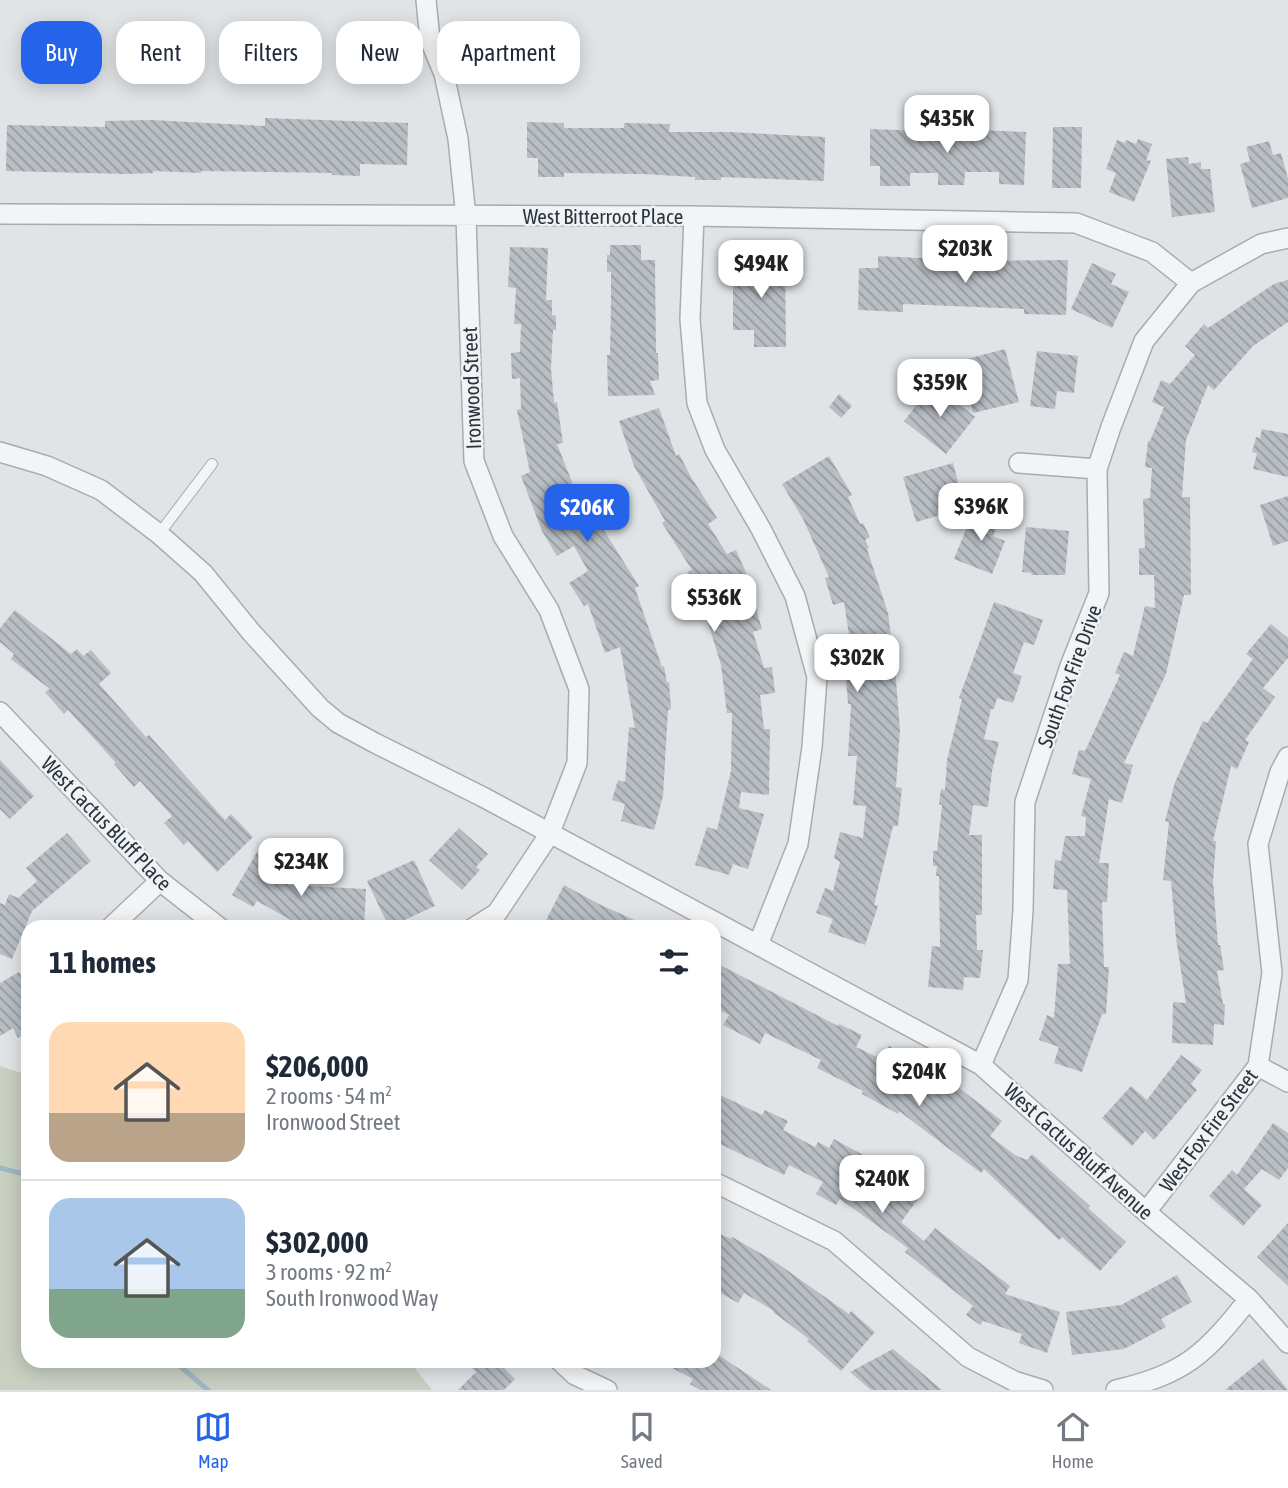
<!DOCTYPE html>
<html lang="en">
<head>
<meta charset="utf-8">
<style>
	body { margin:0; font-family:"Asap Condensed",sans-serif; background:#f6f6f7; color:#1f2937; height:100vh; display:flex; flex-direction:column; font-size:26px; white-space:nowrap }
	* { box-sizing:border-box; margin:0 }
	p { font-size:23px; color:#747a83 }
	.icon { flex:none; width:38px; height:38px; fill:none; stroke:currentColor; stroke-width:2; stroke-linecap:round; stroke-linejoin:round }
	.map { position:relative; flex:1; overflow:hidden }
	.details { position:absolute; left:21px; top:920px; width:700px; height:448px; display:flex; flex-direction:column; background:#fff; border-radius:21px; box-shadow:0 4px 18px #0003 }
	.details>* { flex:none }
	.top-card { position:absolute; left:21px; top:21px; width:700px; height:63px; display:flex; gap:14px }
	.price { position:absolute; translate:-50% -60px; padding:0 16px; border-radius:14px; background:#fff; color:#222; font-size:23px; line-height:46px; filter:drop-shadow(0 2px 4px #0008) }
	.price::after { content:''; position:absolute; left:50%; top:42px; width:21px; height:16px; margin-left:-10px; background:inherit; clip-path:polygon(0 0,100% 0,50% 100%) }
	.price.selected { background:#2563eb; color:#fff }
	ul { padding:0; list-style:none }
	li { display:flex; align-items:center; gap:21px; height:175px; padding:0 28px }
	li+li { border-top:2px solid #e0e1e3 }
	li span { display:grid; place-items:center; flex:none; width:196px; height:140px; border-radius:21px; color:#555 }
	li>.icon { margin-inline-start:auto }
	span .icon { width:84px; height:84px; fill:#fffc; stroke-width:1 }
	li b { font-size:30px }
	h2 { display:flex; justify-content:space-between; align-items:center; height:84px; padding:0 28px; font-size:30px }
	.pill { padding:0 24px; border-radius:21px; background:#fff; box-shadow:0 4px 18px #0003; font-size:24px; line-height:63px }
	.pill.selected { background:#2563eb; color:#fff }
	.dock { display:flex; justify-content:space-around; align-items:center; height:98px; border-top:2px solid #e0e1e3; background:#fff; font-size:19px; color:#747a83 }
	.dock a { display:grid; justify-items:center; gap:4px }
	.dock .selected { color:#2563eb }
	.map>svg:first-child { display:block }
	.green { fill:#c8d0c2 }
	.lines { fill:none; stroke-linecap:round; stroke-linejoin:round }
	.stream { stroke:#9fb7c4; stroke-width:5 }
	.building { fill:url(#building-back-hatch) }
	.lane-casing { stroke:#a6acb1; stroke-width:12 }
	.street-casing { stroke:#a6acb1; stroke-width:22 }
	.lane { stroke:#f2f4f6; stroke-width:10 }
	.street { stroke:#f2f4f6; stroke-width:19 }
	.labels { text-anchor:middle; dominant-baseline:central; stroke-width:5; stroke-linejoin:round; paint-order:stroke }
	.street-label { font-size:21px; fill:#2b343d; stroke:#eff3f5 }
</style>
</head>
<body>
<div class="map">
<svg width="1288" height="1390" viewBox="0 0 1288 1390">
	<defs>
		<pattern id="building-back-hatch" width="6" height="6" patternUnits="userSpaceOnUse" patternTransform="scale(1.75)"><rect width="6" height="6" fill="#b8bec4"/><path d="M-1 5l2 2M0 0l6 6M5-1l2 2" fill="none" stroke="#969ba0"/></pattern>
	</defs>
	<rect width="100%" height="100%" fill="#e0e4e7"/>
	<!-- green -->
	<path class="green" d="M0,1066L28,1075V1362H410L432,1390H0Z"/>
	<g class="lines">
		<!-- stream -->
		<path class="stream" d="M0,1168L28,1175
			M175,1362L208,1390"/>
	</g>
	<!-- building -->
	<path class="building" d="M265,118L408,123L407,165L360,164V176L332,175V173L201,171V173L153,171V173L126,174L6,171L7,125L105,127V121L152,120L265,126Z
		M527,122L564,123V128H624V123L670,124L669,132H730L825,137L824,181L721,177V180H695V177L642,174L564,173V177H538V158H527Z
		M1053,127H1082L1081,188H1052Z
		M870,129L980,133L981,130L1026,132L1024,185L999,184V172H965L964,185H938V173H910V186H880V166H870Z
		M1138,139L1152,144L1146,161L1151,160L1134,202L1109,192L1116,173L1106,169L1117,140L1125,143L1126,140L1136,144Z
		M1269,141L1273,155L1281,153L1288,179V198L1252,208L1240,164L1250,161L1246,147Z
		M1188,157L1189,164L1201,162V169H1210L1215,212L1172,217L1166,159Z
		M610,245H641V260H655L656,353H658L659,380L650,381L655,395L608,396L607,355H610L611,301V272L607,271V255H610Z
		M510,247L548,248L546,300H552V315L556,316V330H553L551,368L554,403L557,402L563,443L557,444L583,510L586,509L594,523L598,521L639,586L635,588L662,667L664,666L667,683L669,682L671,709L668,710L663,796L654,830L621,821L625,804L612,800L618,780L625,782L629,727L635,728L620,647L605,653L588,604L584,606L569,583L588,571L574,546L557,556L542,531L521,476L530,472L517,410L521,409L520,378L512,379L511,353L520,352L521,324H514L516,288L508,287Z
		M751,252L780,253V262H785L786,347H754V330H733V268H750Z
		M878,256L983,261L1068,260L1066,315L1024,314V309L903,304V312L858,310L859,268H878Z
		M1092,263L1116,274L1111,284L1129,292L1112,328L1071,309Z
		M1288,280V322L1253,346L1214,390L1208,385L1186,440L1182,497H1190L1191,595H1184L1166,674L1124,763L1133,765L1122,803L1109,799L1099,863H1109L1107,902H1102L1104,967H1109L1106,1014H1102L1082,1072L1054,1063L1059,1047L1039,1040L1047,1015L1054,1018L1058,964H1070L1067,890L1053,889L1055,860L1061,861L1065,836H1085L1086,817L1081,816L1091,779L1072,774L1079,750L1085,751L1120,675L1115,673L1124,652L1133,656L1145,606L1155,608L1154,575H1139V548H1145L1143,499L1150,498L1152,468L1145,467L1148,441H1150L1164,407L1152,402L1161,380L1170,384L1195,355L1185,346L1204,324L1208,328L1274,284Z
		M1005,349L1019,402L973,413L959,361Z
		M1037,351L1078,356L1074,393L1057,391L1055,409L1030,406Z
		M933,384L975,417L946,454L904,421Z
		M839,394L852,406L841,418L829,407Z
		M659,408L676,456L679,454L691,477L717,518L708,524L727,554L736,550L747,575L731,582L742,609L755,605L762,629L753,632L764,668L772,667L775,693L760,695L764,729H770L769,795L741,792L739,808L764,814L748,869L733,864L729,875L695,865L707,827L717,830L731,771L732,713H727L721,665L707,619H709L688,571L692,570L662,523L665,521L634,466L619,421Z
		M1262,429L1288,434V477L1253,469L1257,453L1252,452L1256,437L1260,438Z
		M829,456L852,495L848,497L860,524L863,523L870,537L865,540L869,548L867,549L888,613L895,668L900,730L896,787L902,788L898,826H893L874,905L878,906L865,945L828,932L833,919L816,913L825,888L833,891L840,862L834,858L840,832L863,838L866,806L853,805L857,756H848L851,704H848L846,678H849L845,642L850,641L844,602L833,605L825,578L829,577L803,519L782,484Z
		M953,463L965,508L916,522L903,477Z
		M1288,496V541L1273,546L1260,505Z
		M974,510L999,520L993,536L1005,541L992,574L954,559Z
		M1026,527L1069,531L1065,575H1031L1032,573L1022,572Z
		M994,602L1043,620L1034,645L1024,642L1013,673L1022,676L1013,703L997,698L994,709H991L984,739L999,742L992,771L988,807L973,805L969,835H982V915H976L977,950H983L980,978L964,977L963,990L928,987L932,946L940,947L939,876H936L937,866H933V851H937L942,805L939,804L941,789L945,790L947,760L962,699L959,698Z
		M15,610L71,654L77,649L83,656L91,650L111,673L99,684L146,737L149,735L225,820L231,814L253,837L217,872L188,841L184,845L164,823L172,816L140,781L134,787L114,764L116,763L68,710L64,714L45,692L50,689L11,659L14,654L0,642V628Z
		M1271,624L1288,638V658L1263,688L1275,697L1245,740L1249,742L1237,769L1231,766L1213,841H1216L1213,881L1218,945H1220L1224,970L1217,971L1223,1004L1225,1005L1224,1025L1214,1024L1213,1045L1172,1043L1173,1002L1186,1003L1176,938L1171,881L1163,880L1169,822L1165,821L1175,782L1203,721L1207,723L1253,659L1246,654Z
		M0,760L34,796L10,819L0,809Z
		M459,828L488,854L476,867L480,870L462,890L429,860Z
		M67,833L91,861L32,911L12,959L0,954V903L5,905L9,894L18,898L37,881L26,868Z
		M257,852L295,873L288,885L366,889L364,928H305L257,901L253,907L232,895Z
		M414,860L435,906L389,927L367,881Z
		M564,885L599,904L652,928H542Z
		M714,962L838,1026L839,1024L862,1035L856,1047L881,1059L889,1046L908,1057L898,1073L929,1090L941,1074L1002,1121L990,1136L1015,1155L1027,1160L1032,1154L1090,1206L1088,1208L1126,1242L1100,1271L1062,1237L1059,1240L984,1169L981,1173L899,1111L898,1114L862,1094L863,1091L817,1068L821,1060L765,1033L760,1044L723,1025L729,1015L714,1007Z
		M19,972L28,987V1032L18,1038L13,1028L0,1036V983Z
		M1181,1055L1202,1070L1191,1084L1197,1090L1154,1140L1145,1131L1132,1146L1102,1118L1131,1086L1147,1100Z
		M714,1092L762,1115L765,1110L788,1121L783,1130L815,1147L818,1142L829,1148L834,1139L863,1155L857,1166L893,1192L901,1181L921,1195L901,1222L924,1241L935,1228L1010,1286L1005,1294L1060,1312L1047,1353L1019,1343L1022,1334L983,1321L980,1325L966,1315L973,1306L905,1252L908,1248L840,1199L836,1205L816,1194L823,1182L789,1165L784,1175L714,1141Z
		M1273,1123L1288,1133V1168L1279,1180L1262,1169L1244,1189L1262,1205L1243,1226L1209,1196L1232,1170L1237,1175Z
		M1288,1223V1286L1257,1257Z
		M714,1231L731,1239L732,1237L774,1261L849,1314L851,1311L875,1332L841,1371L807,1341L809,1339L773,1312L774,1311L744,1293L738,1303L714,1289Z
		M1177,1275L1192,1302L1161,1319L1166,1327L1124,1349L1072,1355L1066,1312L1121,1305Z
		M893,1349L942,1390H871L850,1372Z
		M714,1352L771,1390H700L690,1384L693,1379L661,1362H714Z
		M1263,1359L1288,1390H1225Z
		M466,1362H498L515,1379L504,1390H458L476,1372Z"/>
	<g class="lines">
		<!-- lane casing -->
		<g class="lane-casing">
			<path id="lane" d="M159,534L212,464"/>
		</g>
		<!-- street casing -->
		<g class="street-casing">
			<path id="street" d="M426,0L430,40L444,74L458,139L466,217L474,461L503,536L549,610L579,689L577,763L549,835L497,913L473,928
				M0,214L694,216L1076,223L1152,252L1191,283
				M694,216L690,319L697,403L715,450L761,529L795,596L817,677L812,747L798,844L758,945
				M0,452L47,466L101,490L159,534L203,573L251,632L320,708L338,723L375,743L483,797L981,1065L1146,1212L1249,1299L1288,1343
				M1019,463L1097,469
				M0,712L160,881L220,928
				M110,928L160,881
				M981,1065L1018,980L1023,910L1025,802L1070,666L1099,593L1097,469L1111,427L1144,341L1191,283L1261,244L1288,238
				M1258,1066L1288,1082
				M714,1182L834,1241L968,1357L1014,1381L1043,1390
				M1146,1212L1258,1066L1272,973L1258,844L1280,772L1288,757
				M561,1362L575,1375L607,1390
				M1116,1390C1187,1373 1205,1354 1249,1299"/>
		</g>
		<!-- lane -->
		<use href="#lane" class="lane"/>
		<!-- street -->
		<use href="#street" class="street"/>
	</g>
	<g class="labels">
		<!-- street labels -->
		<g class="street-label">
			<text x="603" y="216">West Bitterroot Place</text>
			<text transform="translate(471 388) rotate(-92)">Ironwood Street</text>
			<text transform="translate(1069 676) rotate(-70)">South Fox Fire Drive</text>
			<text transform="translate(107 823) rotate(46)">West Cactus Bluff Place</text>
			<text transform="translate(1208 1130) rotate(-53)">West Fox Fire Street</text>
			<text transform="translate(1079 1151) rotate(42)">West Cactus Bluff Avenue</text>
		</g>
	</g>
</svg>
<b class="price" style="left:947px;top:155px">$435K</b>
<b class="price" style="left:965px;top:285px">$203K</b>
<b class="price" style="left:761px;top:300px">$494K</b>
<b class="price" style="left:940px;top:419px">$359K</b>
<b class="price" style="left:981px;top:543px">$396K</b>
<b class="price selected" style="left:587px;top:544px">$206K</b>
<b class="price" style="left:714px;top:634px">$536K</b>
<b class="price" style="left:857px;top:694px">$302K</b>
<b class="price" style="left:301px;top:898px">$234K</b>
<b class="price" style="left:919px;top:1108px">$204K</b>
<b class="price" style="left:882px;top:1215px">$240K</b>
<div class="top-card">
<a class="pill selected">Buy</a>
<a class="pill">Rent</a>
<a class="pill">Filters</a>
<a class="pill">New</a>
<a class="pill">Apartment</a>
</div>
<section class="details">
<h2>11 homes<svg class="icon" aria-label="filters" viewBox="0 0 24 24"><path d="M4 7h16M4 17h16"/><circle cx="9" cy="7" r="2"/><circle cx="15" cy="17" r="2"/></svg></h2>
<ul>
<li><span style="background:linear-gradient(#ffd9b3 65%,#b9a48a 0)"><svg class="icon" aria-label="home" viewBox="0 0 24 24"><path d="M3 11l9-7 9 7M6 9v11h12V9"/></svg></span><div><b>$206,000</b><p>2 rooms · 54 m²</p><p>Ironwood Street</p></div></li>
<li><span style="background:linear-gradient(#a9c7e8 65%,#7fa58c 0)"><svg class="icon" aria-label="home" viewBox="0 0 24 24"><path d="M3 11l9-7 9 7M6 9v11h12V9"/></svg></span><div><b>$302,000</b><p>3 rooms · 92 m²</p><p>South Ironwood Way</p></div></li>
</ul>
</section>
</div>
<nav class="dock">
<a class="selected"><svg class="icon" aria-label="map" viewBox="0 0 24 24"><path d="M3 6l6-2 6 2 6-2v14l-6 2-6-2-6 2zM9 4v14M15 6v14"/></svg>Map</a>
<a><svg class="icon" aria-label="saved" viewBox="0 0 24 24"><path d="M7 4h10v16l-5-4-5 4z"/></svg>Saved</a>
<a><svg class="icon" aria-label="home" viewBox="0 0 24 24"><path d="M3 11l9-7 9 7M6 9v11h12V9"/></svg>Home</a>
</nav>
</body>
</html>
